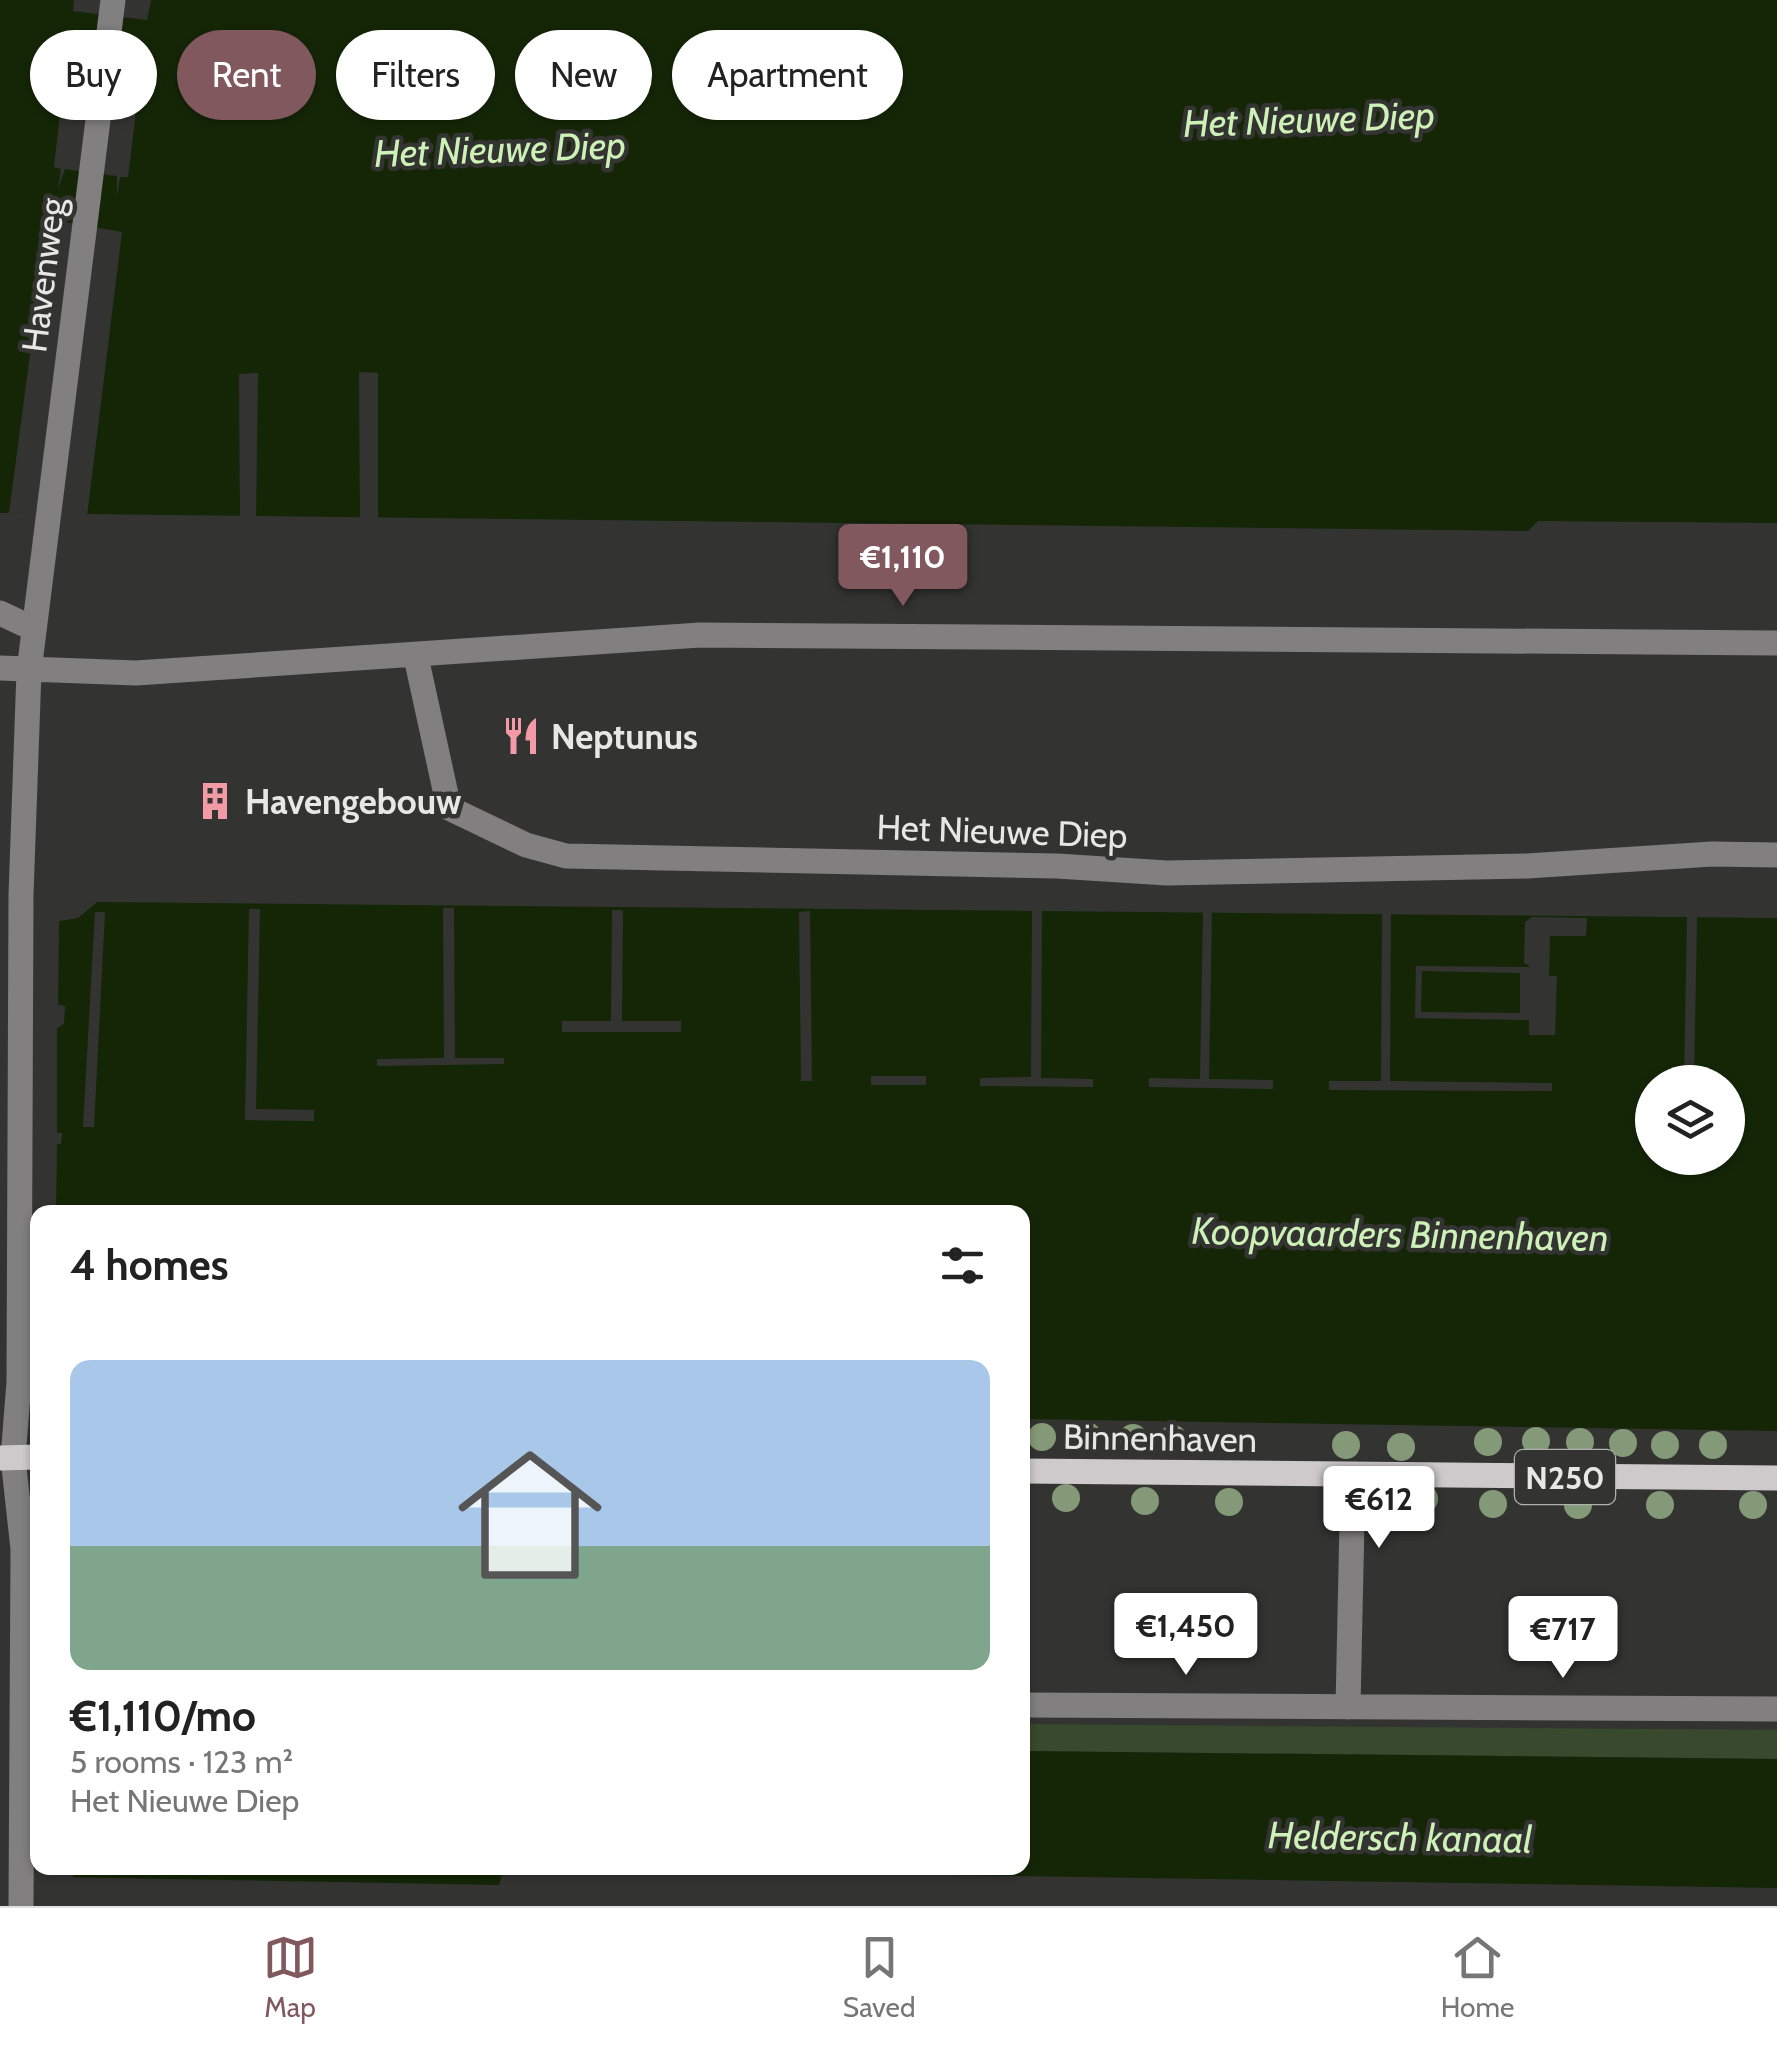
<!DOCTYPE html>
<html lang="en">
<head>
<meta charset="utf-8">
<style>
	body { margin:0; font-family:Cabin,sans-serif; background:#f2f2f2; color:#222; height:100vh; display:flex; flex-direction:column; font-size:38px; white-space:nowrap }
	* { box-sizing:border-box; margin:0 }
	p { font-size:32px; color:#767676 }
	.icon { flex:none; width:55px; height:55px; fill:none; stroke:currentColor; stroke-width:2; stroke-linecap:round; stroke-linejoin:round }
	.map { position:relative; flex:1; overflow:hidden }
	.drawer { position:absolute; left:30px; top:1205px; width:1000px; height:670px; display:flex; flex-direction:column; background:#fff; border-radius:20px; box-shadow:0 2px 8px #0004 }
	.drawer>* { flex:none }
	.banner { position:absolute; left:30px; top:30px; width:1000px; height:90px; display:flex; gap:20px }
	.fabs { position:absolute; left:1635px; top:1065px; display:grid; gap:20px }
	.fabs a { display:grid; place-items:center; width:110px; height:110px; border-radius:50%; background:#fff; box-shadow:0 2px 8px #0004; font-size:50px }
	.price { position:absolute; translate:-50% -85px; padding:0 22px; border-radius:10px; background:#fff; color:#222; font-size:32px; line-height:65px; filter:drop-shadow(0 2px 5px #0008) }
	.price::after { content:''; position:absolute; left:50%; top:60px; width:30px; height:22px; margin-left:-15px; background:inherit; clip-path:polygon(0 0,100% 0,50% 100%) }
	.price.on { background:#80585e; color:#fff }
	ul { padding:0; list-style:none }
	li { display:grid; align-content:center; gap:20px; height:530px; padding:0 40px }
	li span { display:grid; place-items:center; height:310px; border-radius:20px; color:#555 }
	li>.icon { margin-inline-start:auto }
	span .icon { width:180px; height:180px; fill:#fffc; stroke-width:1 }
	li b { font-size:42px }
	h2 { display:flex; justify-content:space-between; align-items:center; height:120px; padding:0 40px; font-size:42px }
	.tag { padding:0 35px; border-radius:45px; background:#fff; box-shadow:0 2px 8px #0004; font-size:35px; line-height:90px }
	.tag.on { background:#80585e; color:#fff }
	.tabs { display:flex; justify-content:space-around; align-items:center; height:140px; border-top:2px solid #e0e0e0; background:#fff; font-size:28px; color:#767676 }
	.tabs a { display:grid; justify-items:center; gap:5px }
	.tabs .on { color:#80585e }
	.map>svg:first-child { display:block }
	.green { fill:#38492d }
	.water { fill:#152607; fill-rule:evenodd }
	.pier { fill:#333432; fill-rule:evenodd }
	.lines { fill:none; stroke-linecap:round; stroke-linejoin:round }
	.minor { stroke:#817f7f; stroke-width:25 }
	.major { stroke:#cecacb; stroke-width:25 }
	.tree { fill:#849977 }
	.labels { text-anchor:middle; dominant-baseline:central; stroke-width:9; stroke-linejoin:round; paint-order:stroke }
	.shield { fill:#333432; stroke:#b1b2b0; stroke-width:2.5 }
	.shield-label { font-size:32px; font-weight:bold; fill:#e7e8e6 }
	.street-label { font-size:35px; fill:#e7e8e6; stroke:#333432 }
	.poi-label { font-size:35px; font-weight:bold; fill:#e7e8e6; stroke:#333432; text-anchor:start }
	.water-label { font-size:38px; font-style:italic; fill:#cdf1b6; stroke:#333432 }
</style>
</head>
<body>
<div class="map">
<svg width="1777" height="1906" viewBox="0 0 1777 1906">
	<rect width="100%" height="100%" fill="#333432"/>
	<!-- green -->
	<path class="green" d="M1023,1724L1777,1730V1759L1023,1751Z"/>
	<!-- water -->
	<path class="water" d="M0,0H1777V523L1538,521L1528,531L0,513Z
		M97,902L1777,918V1431L1023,1419L1022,1212H38L59,921L78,918ZM1652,1082H1728V1158H1652Z
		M1023,1751L1777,1759V1888L504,1868L499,1885L0,1876L38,1868H1022Z"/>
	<!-- pier -->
	<path class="pier" d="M74,0H151L147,20L73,11Z
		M77,43V64L130,70L136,51L133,70L141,71L128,177H120L117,196V176L65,169L58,189L61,169L54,167L66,62L74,63Z
		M48,219L122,232L87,516L9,513Z
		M359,372L378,373V519H360Z
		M258,373L256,517H240L239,374Z
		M443,908H454L455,1058H504V1064L377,1066V1059L444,1058Z
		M249,909H260L256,1109L314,1110V1121L245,1120Z
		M612,910H623L622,1021H681V1032H562V1021H611Z
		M810,911L812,1081H801L799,912Z
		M1032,911H1042L1041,1078L1093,1079V1087L980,1086V1078L1031,1077Z
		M95,912H105L94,1127H83Z
		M1203,912H1212L1209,1079L1273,1080V1089L1149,1087V1078L1200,1079Z
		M1382,914H1391L1390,1081L1552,1083V1091L1329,1090V1081H1381Z
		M1532,917L1587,918L1586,936H1550L1549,976H1557L1555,1035H1529V1020L1415,1018L1416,966L1531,967L1524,963L1525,922ZM1422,971L1520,973V1013L1421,1012Z
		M1687,917H1697L1694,1082H1684Z
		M0,920L59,921L58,1005L65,1006L64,1024L57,1028V1133H62L61,1144H57L56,1212H38V1356L0,1355Z
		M871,1076H926V1085H871Z
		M0,1739L37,1740L38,1868H73V1883L0,1881Z"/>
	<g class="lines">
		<!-- minor -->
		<path class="minor" d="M0,613L32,628
			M416,657L449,808L526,845L566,856L1057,866L1167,873L1527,866L1712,854L1777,855
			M0,668L136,673L700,635L1777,643
			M1022,1705L1777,1709
			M1348,1707L1353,1475
			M21,1906L23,1549L13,1458L19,1382L21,895L29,671L113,0"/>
		<!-- major -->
		<path class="major" d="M0,1458L38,1457
			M1022,1471L1777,1478"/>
	</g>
	<!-- trees -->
	<g class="tree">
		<circle cx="1087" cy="1436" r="14"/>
		<circle cx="1042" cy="1437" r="14"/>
		<circle cx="1133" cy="1438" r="14"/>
		<circle cx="1173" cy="1439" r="14"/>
		<circle cx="1536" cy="1441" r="14"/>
		<circle cx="1488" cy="1442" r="14"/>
		<circle cx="1580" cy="1442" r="14"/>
		<circle cx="1623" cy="1443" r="14"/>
		<circle cx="1346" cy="1445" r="14"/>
		<circle cx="1665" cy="1445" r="14"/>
		<circle cx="1713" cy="1445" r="14"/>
		<circle cx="1401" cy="1447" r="14"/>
		<circle cx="1066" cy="1498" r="14"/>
		<circle cx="1424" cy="1499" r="14"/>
		<circle cx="1145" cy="1501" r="14"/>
		<circle cx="1229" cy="1502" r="14"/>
		<circle cx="1493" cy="1504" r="14"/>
		<circle cx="1578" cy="1505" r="14"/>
		<circle cx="1660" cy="1505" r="14"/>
		<circle cx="1753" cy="1505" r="14"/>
	</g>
	<!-- icons -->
	<defs>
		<g id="restaurant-bare" transform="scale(3)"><path d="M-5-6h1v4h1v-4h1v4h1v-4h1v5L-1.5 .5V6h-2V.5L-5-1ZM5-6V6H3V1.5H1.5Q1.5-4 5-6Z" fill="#f39aa7" stroke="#333432" stroke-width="2.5" paint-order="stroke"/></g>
		<g id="building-bare" transform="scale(3)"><path d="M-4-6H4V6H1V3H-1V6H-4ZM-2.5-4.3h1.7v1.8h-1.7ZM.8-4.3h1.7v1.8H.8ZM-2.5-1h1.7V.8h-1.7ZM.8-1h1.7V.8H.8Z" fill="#f39aa7" stroke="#333432" stroke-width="2.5" paint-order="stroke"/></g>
	</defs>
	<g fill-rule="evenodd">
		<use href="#restaurant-bare" x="521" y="736"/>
		<use href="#building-bare" x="215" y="801"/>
	</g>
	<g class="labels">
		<!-- shield labels -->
		<rect class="shield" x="1515" y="1450" width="100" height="54" rx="8"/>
		<g class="shield-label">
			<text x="1565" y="1477">N250</text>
		</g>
		<!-- street labels -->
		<g class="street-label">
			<text transform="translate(43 275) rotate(-83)">Havenweg</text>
			<text transform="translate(1002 831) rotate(2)">Het Nieuwe Diep</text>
			<text transform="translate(1160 1438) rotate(1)">Binnenhaven</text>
		</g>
		<!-- poi labels -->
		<g class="poi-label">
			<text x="551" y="736">Neptunus</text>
			<text x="245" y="801">Havengebouw</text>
		</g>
		<!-- water labels -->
		<g class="water-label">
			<text transform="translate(1309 119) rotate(-2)">Het Nieuwe Diep</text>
			<text transform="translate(500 149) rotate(-2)">Het Nieuwe Diep</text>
			<text transform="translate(1400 1234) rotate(1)">Koopvaarders Binnenhaven</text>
			<text transform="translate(1400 1837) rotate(1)">Heldersch kanaal</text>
		</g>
	</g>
</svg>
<div class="fabs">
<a><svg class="icon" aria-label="layers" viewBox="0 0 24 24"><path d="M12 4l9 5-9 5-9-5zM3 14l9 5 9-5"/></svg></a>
</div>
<b class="price on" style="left:903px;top:609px">€1,110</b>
<b class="price" style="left:1379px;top:1551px">€612</b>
<b class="price" style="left:1186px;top:1678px">€1,450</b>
<b class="price" style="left:1563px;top:1681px">€717</b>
<div class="banner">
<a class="tag">Buy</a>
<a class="tag on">Rent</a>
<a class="tag">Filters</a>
<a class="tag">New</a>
<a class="tag">Apartment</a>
</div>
<section class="drawer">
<h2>4 homes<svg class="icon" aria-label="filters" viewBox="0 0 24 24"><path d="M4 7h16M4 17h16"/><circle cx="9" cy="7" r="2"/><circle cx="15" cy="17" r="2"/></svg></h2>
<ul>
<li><span style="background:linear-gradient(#a9c7e8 60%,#7fa58c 0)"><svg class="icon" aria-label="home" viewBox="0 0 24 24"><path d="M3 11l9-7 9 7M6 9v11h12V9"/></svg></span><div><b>€1,110/mo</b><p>5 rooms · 123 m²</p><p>Het Nieuwe Diep</p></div></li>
</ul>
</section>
</div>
<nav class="tabs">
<a class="on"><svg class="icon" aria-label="map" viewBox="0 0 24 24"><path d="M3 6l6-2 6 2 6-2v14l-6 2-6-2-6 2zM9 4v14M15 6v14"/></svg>Map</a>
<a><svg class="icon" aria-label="saved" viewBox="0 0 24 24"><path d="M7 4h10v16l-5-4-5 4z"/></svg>Saved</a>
<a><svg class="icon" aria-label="home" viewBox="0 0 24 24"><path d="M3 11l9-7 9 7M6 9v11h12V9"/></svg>Home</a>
</nav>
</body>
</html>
